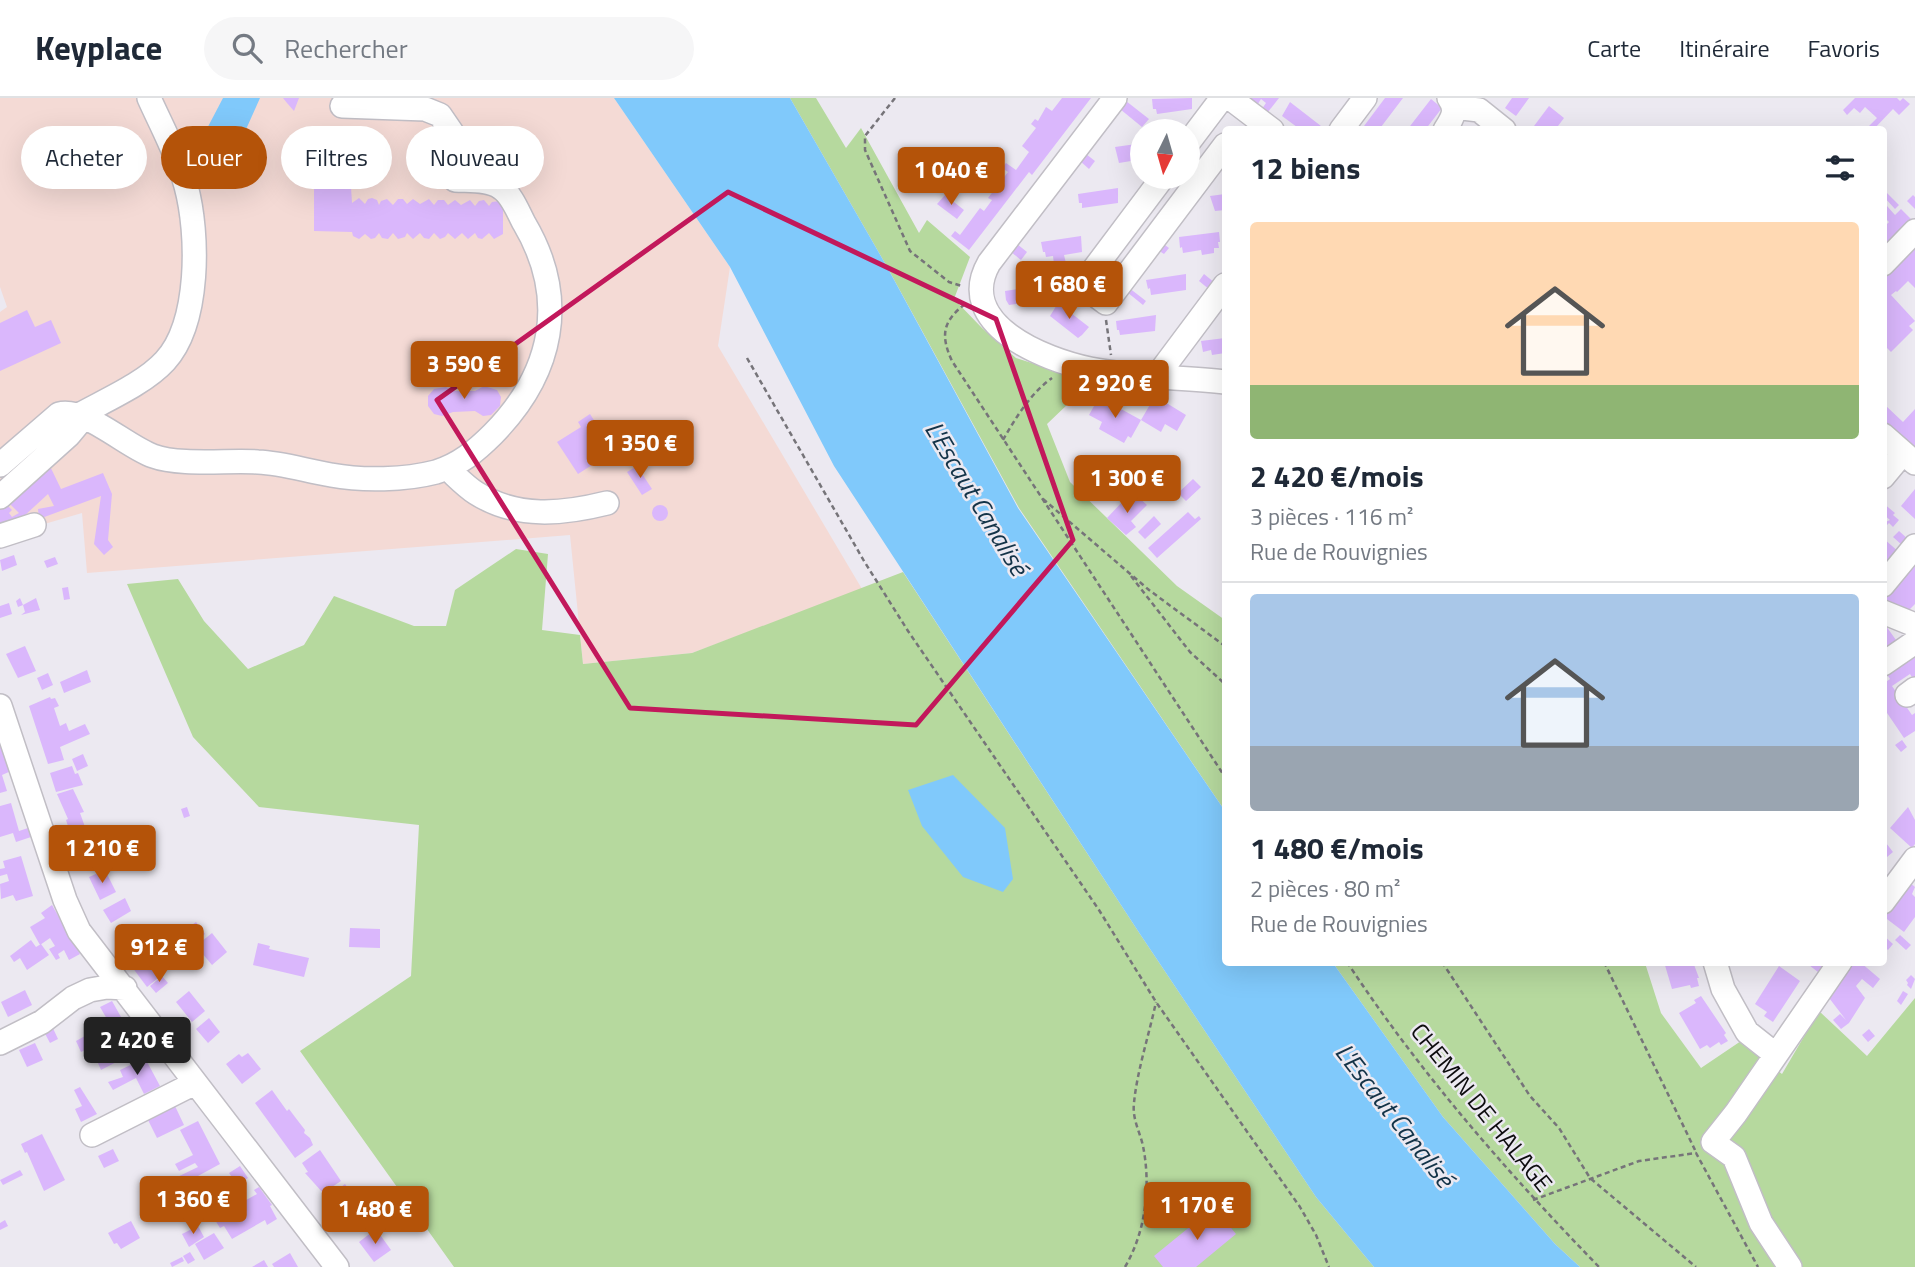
<!DOCTYPE html>
<html lang="fr">
<head>
<meta charset="utf-8">
<style>
	body { margin:0; font-family:"Titillium Web",sans-serif; background:#f6f6f7; color:#1f2937; height:100vh; display:flex; flex-direction:column; font-size:26px; white-space:nowrap }
	* { box-sizing:border-box; margin:0 }
	p { font-size:23px; color:#747a83 }
	.icon { flex:none; width:38px; height:38px; fill:none; stroke:currentColor; stroke-width:2; stroke-linecap:round; stroke-linejoin:round }
	.map { position:relative; flex:1; overflow:hidden }
	.side { position:absolute; left:1222px; top:28px; width:665px; height:840px; display:flex; flex-direction:column; background:#fff; border-radius:7px; box-shadow:0 7px 28px #0002 }
	.side>* { flex:none }
	.guide { position:absolute; left:21px; top:28px; width:665px; height:63px; display:flex; gap:14px }
	.needle { width:46px; rotate:185deg }
	.fabs { position:absolute; left:1130px; top:21px; display:grid; gap:14px }
	.fabs a { display:grid; place-items:center; width:70px; height:70px; border-radius:50%; background:#fff; box-shadow:0 7px 28px #0002; font-size:35px }
	.price { position:absolute; translate:-50% -60px; padding:0 16px; border-radius:7px; background:#b45309; color:#fff; font-size:23px; line-height:46px; filter:drop-shadow(0 2px 4px #0008) }
	.price::after { content:''; position:absolute; left:50%; top:42px; width:21px; height:16px; margin-left:-10px; background:inherit; clip-path:polygon(0 0,100% 0,50% 100%) }
	.price.current { background:#222; color:#fff }
	ul { padding:0; list-style:none }
	li { display:grid; align-content:center; gap:14px; height:371px; padding:0 28px }
	li+li { border-top:2px solid #e0e1e3 }
	li span { display:grid; place-items:center; height:217px; border-radius:7px; color:#555 }
	li>.icon { margin-inline-start:auto }
	span .icon { width:126px; height:126px; fill:#fffc; stroke-width:1 }
	li b { font-size:30px }
	h2 { display:flex; justify-content:space-between; align-items:center; height:84px; padding:0 28px; font-size:30px }
	.chip { padding:0 24px; border-radius:32px; background:#fff; box-shadow:0 7px 28px #0002; font-size:24px; line-height:63px }
	.chip.current { background:#b45309; color:#fff }
	header { display:flex; align-items:center; gap:42px; box-sizing:border-box; height:98px; padding:0 35px; background:#fff; border-bottom:2px solid #e0e1e3 }
	header strong { font-size:33px }
	nav { display:flex; gap:38px; margin-inline-start:auto; font-size:24px }
	.search { width:490px; height:63px; background:#f6f6f7; display:flex; align-items:center; gap:18px; box-sizing:border-box; padding:0 24px; border-radius:38px; color:#747a83; font-size:26px }
	.map>svg:first-child { display:block }
	.industrial { fill:#f4dad5 }
	.green { fill:#b6d99e }
	.water { fill:#80c9fb }
	.building { fill:#dab7fc }
	.lines { fill:none; stroke-linecap:round; stroke-linejoin:round }
	.minor-casing { stroke:#c1bec5; stroke-width:26 }
	.path { stroke:#767479; stroke-width:2.5; stroke-dasharray:5 3.5; stroke-linecap:butt }
	.minor { stroke:#fff; stroke-width:23 }
	.marked { fill:none; stroke:#c2185b; stroke-width:5; stroke-linejoin:round }
	.labels { text-anchor:middle; dominant-baseline:central; stroke-width:5; stroke-linejoin:round; paint-order:stroke }
	.street-label { font-size:24px; fill:#0d0c0e; stroke:#ece9f1 }
	.water-label { font-size:26px; font-style:italic; fill:#133348; stroke:#ece9f1 }
</style>
</head>
<body>
<header>
<strong>Keyplace</strong>
<div class="search"><svg class="icon" aria-label="search" viewBox="0 0 24 24"><circle cx="10" cy="10" r="6"/><path d="M15 15l6 6"/></svg>Rechercher</div>
<nav><a>Carte</a><a>Itinéraire</a><a>Favoris</a></nav>
</header>
<div class="map">
<svg width="1915" height="1169" viewBox="0 0 1915 1169">
	<rect width="100%" height="100%" fill="#ece9f1"/>
	<!-- industrial -->
	<path class="industrial" d="M0,0H614L730,169L718,248L862,491L692,555L583,566L570,437L87,475L82,415L0,439V214L7,209L0,189Z"/>
	<!-- green -->
	<path class="green" d="M790,0H816L846,50L861,30L919,135L927,122L970,159L954,201L982,230L1016,260L1091,284L1047,326L1070,384L1177,488L1225,522V713L1019,410L886,167Z
		M516,451L548,456L542,532L580,537L583,566L692,555L903,474L1140,836L1316,1099L1374,1169H454L300,953L411,878L419,727L259,709L193,639L127,486L178,481L204,523L248,571L304,547L334,498L414,528H446L455,492Z
		M1333,865H1645L1661,915L1701,970L1741,943L1782,976L1819,913L1867,958L1915,900V1169H1580L1555,1146L1443,1019Z"/>
	<!-- water -->
	<path class="water" d="M223,0H260L243,38L239,70L207,56L201,42Z
		M614,0H790L886,167L1018,410L1225,713V864L1333,865L1443,1019L1555,1146L1580,1169H1374L1316,1099L1140,836L834,368L730,169Z
		M953,677L1005,730L1013,781L1003,794L963,779L922,728L908,692Z"/>
	<!-- building -->
	<path class="building" d="M283,0H299L294,13L287,5Z
		M1062,0H1091L1032,77L1029,74L969,152L951,138L955,133L960,137L980,110L984,113L992,102L988,100L1008,74L1002,70L1006,65L1016,72L1029,54L1022,48L1036,30L1031,26L1035,21L1038,23L1046,9L1052,13Z
		M1192,0V11L1157,16L1156,11H1153L1152,1Z
		M1238,0H1279L1264,19L1259,15L1266,5L1261,1L1256,9Z
		M1385,0H1403L1381,29L1384,32H1361Z
		M1512,0H1529L1516,18L1505,10Z
		M1855,0H1897L1900,3L1903,0L1910,6L1899,17L1893,11L1873,32H1865L1877,20L1865,9L1860,15L1854,10L1847,17L1843,12Z
		M1431,1L1442,10L1425,32H1407Z
		M1126,3L1149,21L1142,29L1120,11Z
		M1290,4L1321,28L1318,32H1301L1282,18Z
		M1549,8L1564,20L1555,32H1531Z
		M1143,45V61L1119,65L1115,49Z
		M1086,56L1095,63L1089,71L1080,63Z
		M969,65L975,70L961,88L955,83Z
		M314,73H350L352,105L359,100L365,106L368,101L372,100L377,102L379,107L381,103L387,101L393,107L398,101H403L407,106L413,101L420,106L429,101L434,107L438,102H444L448,107L455,102L461,107L470,102L475,108L479,103L484,102L489,108L492,104L499,103L503,109V136L494,141L489,135L482,141L478,140L475,135L468,141L462,135L455,141L448,135L445,139L440,141L434,135L429,141L424,140L420,135L413,141L407,135L405,139L398,141L393,135L388,141L382,140L379,135L375,140L371,141L365,136L359,141L353,138L352,134L314,133Z
		M1118,90V105L1082,110V105H1079L1078,96Z
		M1885,93L1899,107L1895,111L1883,98Z
		M1225,96V112L1215,113L1210,98Z
		M945,97L964,112L957,121L937,106Z
		M1913,97L1915,99V111L1907,103Z
		M1887,108L1895,117L1901,111L1913,123L1883,152V130L1889,124L1883,118V112Z
		M1219,134L1220,144H1218L1219,150H1214V155L1202,157L1201,152L1183,155L1182,149L1180,150L1179,139Z
		M1081,138L1082,154L1064,157L1066,165L1054,166L1053,158L1046,159L1045,154H1043L1041,144Z
		M1158,142L1169,150L1164,156L1153,149Z
		M1915,145V190L1908,183L1897,194L1896,193L1891,197L1915,223L1909,228L1913,232L1891,254L1883,246V179Z
		M1017,146L1027,154L1021,162L1011,154Z
		M1067,172L1077,180L1071,187L1061,179Z
		M1186,176V192L1151,197L1150,190L1148,191L1146,182Z
		M1204,176L1215,185L1210,192L1199,183Z
		M1124,186L1146,203L1143,207L1122,190Z
		M1045,187V202L1009,207L1006,202L1005,193Z
		M1058,205L1089,229L1082,237L1078,240L1050,218Z
		M27,212L35,229L51,222L61,245L0,273V225Z
		M1156,217L1155,233L1120,237L1119,232H1117L1116,223Z
		M1225,240V255L1212,257L1211,252L1203,254L1201,243Z
		M484,288L497,292L501,299L500,308L491,317L483,318L475,313L453,314L442,318L434,316L428,308V298L434,291L446,289L452,293H475Z
		M1155,298L1186,317L1177,333L1165,326L1161,334L1141,322Z
		M1099,299L1141,322L1131,340L1128,338L1124,345L1099,331L1102,324L1089,317Z
		M1885,307L1903,324L1915,311V353L1883,325V310Z
		M590,316L614,353L578,376L557,344L581,329L578,324Z
		M48,364L61,391L103,375L112,396L108,442L113,449L104,457L94,446L101,398L39,421L38,411L54,408L48,396L23,419L9,429L4,424L0,428V410L5,405L12,412L9,415L12,419L19,415L7,403Z
		M637,368L652,391L642,397L627,374Z
		M1193,381L1201,389L1186,403L1178,395Z
		M1915,391V421L1901,408Z
		M1137,398L1147,407L1131,423L1136,429L1126,437L1107,420L1124,402L1129,407Z
		M1883,405L1895,415L1893,417L1899,422L1893,429L1889,425L1883,431V425L1890,422L1883,416Z
		M652 415a8 8 0 1 1 16 0a8 8 0 1 1-16 0Z
		M1188,414L1195,421L1199,418L1201,421L1157,460L1148,450Z
		M1154,418L1161,426L1145,441L1138,434Z
		M1899,433L1909,442L1903,448L1893,439Z
		M1883,440L1900,455L1888,469L1883,464Z
		M14,457L17,467L2,473L0,462Z
		M55,459L58,466L47,470L44,463Z
		M1915,464V506L1908,513L1883,500V493Z
		M68,489L70,501L64,502L62,490Z
		M20,500L23,507L36,500L40,512L21,517L25,514L23,507L18,509L16,503Z
		M9,505L12,516L0,520V508Z
		M1886,528L1901,549L1883,560V529Z
		M25,548L36,573L18,580L6,556Z
		M1915,552V579L1913,581L1910,576L1892,588L1912,617L1915,615V633L1904,640L1883,609V586L1890,581L1884,572Z
		M87,572L91,584L64,595L60,584Z
		M48,575L53,587L42,592L37,580Z
		M50,599L51,601L55,600L59,608L54,610L60,628L66,625L69,633L85,626L90,636L60,649L64,662L48,666L29,608Z
		M1902,642L1907,649L1901,654L1895,647Z
		M0,645L11,673L2,677L7,693L0,695Z
		M83,656L88,668L77,673L72,661Z
		M72,668L75,676L78,675L83,687L56,694L50,675Z
		M73,691L84,714L80,715L89,740L92,739L97,755L79,762L66,722L68,721L57,696Z
		M11,705L19,733L28,730L31,739L16,744L13,735L0,739V708Z
		M187,709L190,718L184,720L181,711Z
		M1908,709L1915,722V746L1912,750L1890,730Z
		M1883,741L1893,754L1887,759L1883,756Z
		M21,758L33,798L16,803L13,797L1,801L0,786L9,783L7,776L0,778V771L5,770L3,763Z
		M105,772L116,794L100,802L89,779Z
		M1908,783L1915,789L1912,796L1915,799V819L1904,834L1883,818Z
		M125,800L131,813L111,825L103,812Z
		M52,807L80,856L69,862L64,852L58,856L60,860L56,862L49,851L55,848L50,840L40,847L30,829L45,820L41,815Z
		M196,824L205,836L182,852L174,840Z
		M350,830L380,831V850L349,849Z
		M212,835L227,854L212,867L196,848Z
		M1883,837L1893,846L1888,852L1883,848Z
		M1900,837L1911,847L1906,852L1895,842Z
		M31,842L36,849L41,846L49,857L27,872L20,860L14,864L10,858Z
		M258,845L270,848L269,851L309,860L304,879L253,867Z
		M143,853L162,877L147,889L129,865Z
		M1664,864H1693L1699,880H1697L1699,888L1691,890L1690,887L1672,891Z
		M1805,864H1825L1818,874Z
		M1849,864H1860L1880,881L1873,890L1862,881L1856,888L1865,900L1849,925L1841,931L1833,922L1840,916L1846,922L1826,896Z
		M1779,868L1800,883L1773,924L1764,918L1767,914L1755,906Z
		M1911,877L1915,881L1911,891L1907,887L1908,885L1906,882Z
		M162,878L168,885L156,895L150,888Z
		M25,892L32,907L8,919L1,904Z
		M189,893L205,913L192,924L176,904Z
		M1903,893L1908,896L1901,907L1897,903Z
		M1701,898L1726,935L1724,937L1728,943L1721,947L1719,944L1710,950L1707,947L1700,951L1679,915L1696,905L1694,902Z
		M112,903L125,926L103,938L105,942L81,954L76,943L92,934L90,929L107,921L100,909Z
		M209,920L220,934L208,945L196,931Z
		M51,926L58,941L50,945L42,930Z
		M1869,931L1875,938L1868,944L1862,937Z
		M123,937L132,956L101,972L94,956L110,948L108,944Z
		M35,945L43,962L27,969L19,952Z
		M248,955L261,971L242,986L226,966L239,956L242,959Z
		M145,960L160,988L144,996L136,980L113,992L108,984L123,979L120,972Z
		M80,989L97,1016L81,1024L75,1011L82,1008L74,992Z
		M272,992L287,1013L289,1011L295,1019L305,1032L304,1035L310,1040L313,1047L295,1060L255,1005Z
		M175,1008L184,1027L157,1040L148,1022Z
		M198,1023L220,1066L176,1090L171,1082L198,1069L195,1065L179,1073L175,1066L193,1057L180,1032Z
		M42,1036L65,1082L44,1093L27,1054L25,1055L21,1046Z
		M113,1051L119,1063L104,1070L98,1058Z
		M320,1052L341,1083L323,1095L305,1075L308,1074L302,1065Z
		M240,1068L248,1080L237,1086L229,1075Z
		M20,1072L23,1077L3,1087L0,1082Z
		M345,1086L367,1116L348,1129L326,1100Z
		M259,1089L272,1107L270,1108L277,1121L267,1127L265,1122L232,1141L224,1128L220,1130L215,1122L224,1117L215,1101L231,1092L239,1106L257,1096L254,1092Z
		M1214,1109L1236,1136L1196,1169H1163L1154,1158Z
		M5,1122L8,1128L0,1132V1125Z
		M131,1123L140,1140L121,1151L117,1145L114,1146L108,1135Z
		M198,1128L204,1139L189,1149L182,1136Z
		M376,1131L391,1152L374,1164L359,1144Z
		M214,1135L224,1150L204,1162L195,1146Z
		M190,1154L195,1162L188,1166L183,1158Z
		M290,1155L298,1169H274L272,1166Z
		M182,1159L184,1163L172,1169L170,1165Z
		M264,1162L268,1169H252Z"/>
	<g class="lines">
		<!-- minor casing -->
		<g class="minor-casing">
			<path id="minor" d="M1115,0L989,165C954,226 1045,262 1090,271C1134,280 1181,279 1225,284
				M1230,0L1272,32
				M1454,9L1479,12L1504,32
				M1341,32L1365,0
				M1445,32C1452,21 1458,12 1449,0
				M1188,45L1222,0
				M1163,79L1082,187L1106,205L1225,47
				M1883,166L1915,133
				M1157,278L1225,187
				M1883,337L1915,365
				M0,367L59,316C85,309 127,349 153,358C180,368 228,362 258,364C283,365 306,373 331,377C363,383 405,382 436,374C459,367 476,353 493,336C553,275 569,201 524,125C518,114 512,97 501,90C489,81 469,83 455,82L453,36L440,17L425,11L342,8
				M447,370C456,378 465,388 476,395C517,421 563,416 607,405
				M1883,379L1903,355
				M0,399L69,337L79,325V317C106,302 145,285 165,263C200,225 199,136 186,88C178,58 162,29 149,0
				M0,438L34,427
				M1883,487L1915,448
				M1883,514L1915,527
				M1883,566L1915,544
				M1907,597L1915,591
				M0,608L65,802L79,833L337,1169
				M1883,804L1915,761
				M1715,864L1723,891L1747,934L1776,957
				M0,945L42,924L73,900L90,892L107,889L125,890
				M92,1037L195,985
				M1790,1169L1761,1125L1734,1059L1713,1044L1736,1015L1840,864"/>
		</g>
		<!-- path -->
		<path class="path" d="M895,0L865,38V52L910,153L949,184L962,188
			M965,206C943,223 940,237 952,263L1225,679
			M1106,222L1111,257
			M747,260L864,463L908,533L1099,812L1156,904L1300,1109L1316,1137L1329,1169
			M1003,342C1016,319 1031,295 1052,280
			M1043,401L1149,492L1225,548
			M1131,478L1190,554L1225,586
			M1347,864C1420,975 1507,1074 1599,1169
			M1442,864L1530,998L1559,1030L1590,1080L1696,1169
			M1604,864L1695,1052
			M1533,1102L1639,1063L1696,1055L1758,1169
			M1125,1169C1146,1133 1151,1088 1143,1048C1140,1034 1132,1021 1134,1005C1137,973 1149,937 1156,904"/>
		<!-- minor -->
		<use href="#minor" class="minor"/>
	</g>
	<!-- marked area -->
	<path class="marked" d="M728,94L996,221L1073,442L916,627L630,610L437,302Z"/>
	<g class="labels">
		<!-- street labels -->
		<g class="street-label">
			<text transform="translate(1482 1009) rotate(51)">CHEMIN DE HALAGE</text>
		</g>
		<!-- water labels -->
		<g class="water-label">
			<text transform="translate(977 400) rotate(59)">L'Escaut Canalisé</text>
			<text transform="translate(1395 1017) rotate(52)">L'Escaut Canalisé</text>
		</g>
	</g>
</svg>
<div class="fabs">
<a><svg class="needle" viewBox="-14 -14 28 28"><path d="M0-13l5 13h-10z" fill="#e53935"/><path d="M0 13l5-13h-10z" fill="#747a83"/></svg></a>
</div>
<b class="price" style="left:951px;top:109px">1 040 €</b>
<b class="price" style="left:1069px;top:223px">1 680 €</b>
<b class="price" style="left:464px;top:303px">3 590 €</b>
<b class="price" style="left:1115px;top:322px">2 920 €</b>
<b class="price" style="left:640px;top:382px">1 350 €</b>
<b class="price" style="left:1127px;top:417px">1 300 €</b>
<b class="price" style="left:102px;top:787px">1 210 €</b>
<b class="price" style="left:159px;top:886px">912 €</b>
<b class="price current" style="left:137px;top:979px">2 420 €</b>
<b class="price" style="left:193px;top:1138px">1 360 €</b>
<b class="price" style="left:1197px;top:1144px">1 170 €</b>
<b class="price" style="left:375px;top:1148px">1 480 €</b>
<div class="guide">
<a class="chip">Acheter</a>
<a class="chip current">Louer</a>
<a class="chip">Filtres</a>
<a class="chip">Nouveau</a>
</div>
<section class="side">
<h2>12 biens<svg class="icon" aria-label="filters" viewBox="0 0 24 24"><path d="M4 7h16M4 17h16"/><circle cx="9" cy="7" r="2"/><circle cx="15" cy="17" r="2"/></svg></h2>
<ul>
<li><span style="background:linear-gradient(#ffd9b3 75%,#8fb573 0)"><svg class="icon" aria-label="home" viewBox="0 0 24 24"><path d="M3 11l9-7 9 7M6 9v11h12V9"/></svg></span><div><b>2 420 €/mois</b><p>3 pièces · 116 m²</p><p>Rue de Rouvignies</p></div></li>
<li><span style="background:linear-gradient(#a9c7e8 70%,#9aa5b1 0)"><svg class="icon" aria-label="home" viewBox="0 0 24 24"><path d="M3 11l9-7 9 7M6 9v11h12V9"/></svg></span><div><b>1 480 €/mois</b><p>2 pièces · 80 m²</p><p>Rue de Rouvignies</p></div></li>
</ul>
</section>
</div>
</body>
</html>
